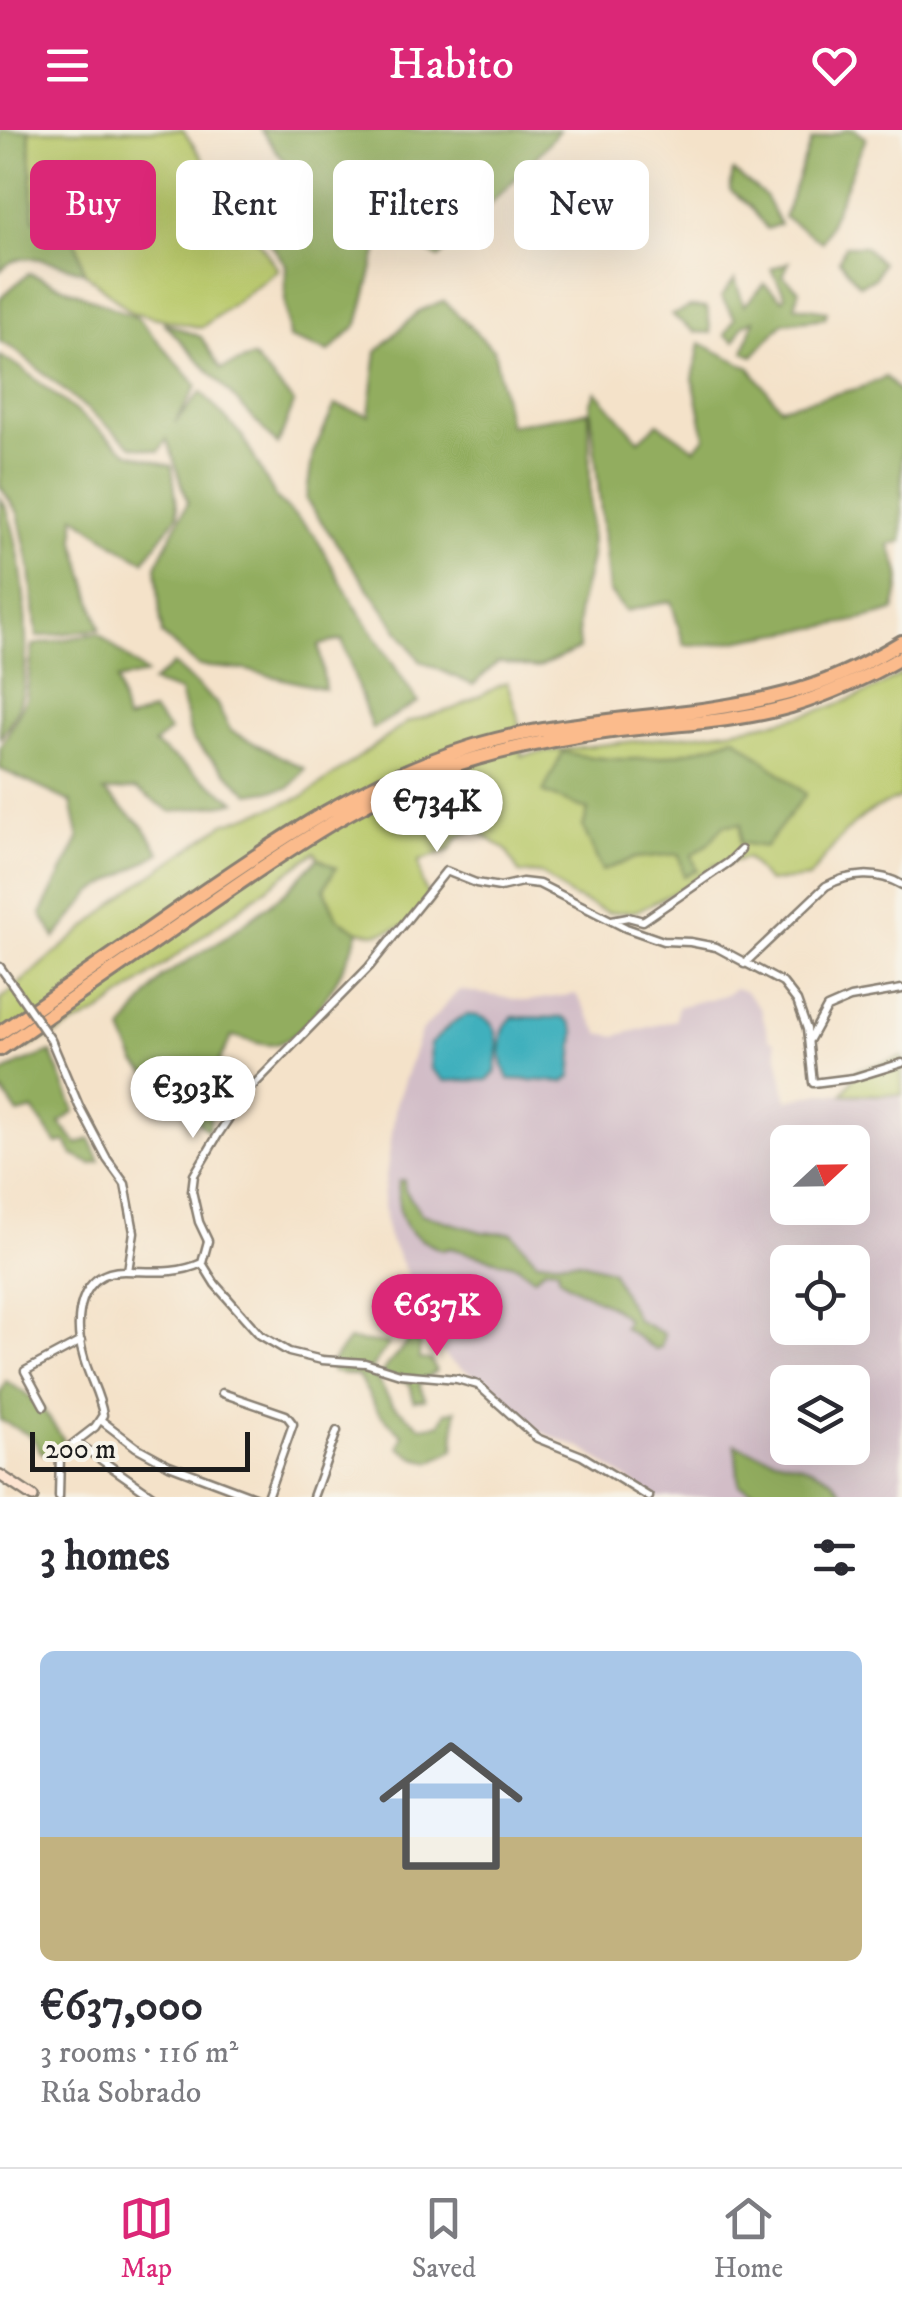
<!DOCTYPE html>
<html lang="en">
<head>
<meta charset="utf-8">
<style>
	body { margin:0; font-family:"IM FELL DW Pica",serif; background:#f7f7f7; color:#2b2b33; height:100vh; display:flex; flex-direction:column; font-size:38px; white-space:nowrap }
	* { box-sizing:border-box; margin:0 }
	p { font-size:32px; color:#7c7c81 }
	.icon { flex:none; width:55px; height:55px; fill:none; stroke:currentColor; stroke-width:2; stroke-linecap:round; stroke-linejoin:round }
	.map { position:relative; height:1367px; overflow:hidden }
	.details { display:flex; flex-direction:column; background:#fff; flex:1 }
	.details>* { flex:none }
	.guide { position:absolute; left:30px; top:30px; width:842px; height:90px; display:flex; gap:20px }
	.needle { width:65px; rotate:68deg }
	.buttons { position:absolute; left:770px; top:995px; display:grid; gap:20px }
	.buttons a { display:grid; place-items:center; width:100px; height:100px; border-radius:15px; background:#fff; box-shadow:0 10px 40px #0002; font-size:50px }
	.scale { position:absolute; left:30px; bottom:25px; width:220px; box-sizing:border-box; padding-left:10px; border:5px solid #1c1c1c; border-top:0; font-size:28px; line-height:35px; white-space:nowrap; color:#1c1c1c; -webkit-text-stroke:8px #f7f3e8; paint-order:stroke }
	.price { position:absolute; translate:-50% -85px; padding:0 22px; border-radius:35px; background:#fff; color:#222; font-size:32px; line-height:65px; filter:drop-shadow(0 2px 5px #0008) }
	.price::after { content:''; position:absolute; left:50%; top:60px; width:30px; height:22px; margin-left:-15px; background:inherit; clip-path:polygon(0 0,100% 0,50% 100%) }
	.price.selected { background:#db2777; color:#fff }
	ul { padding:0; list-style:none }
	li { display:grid; align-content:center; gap:20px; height:530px; padding:0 40px }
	li span { display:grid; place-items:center; height:310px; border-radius:15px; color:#555 }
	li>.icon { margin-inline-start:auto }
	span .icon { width:180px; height:180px; fill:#fffc; stroke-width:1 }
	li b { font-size:42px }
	h2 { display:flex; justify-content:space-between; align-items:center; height:120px; padding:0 40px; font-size:42px }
	.tag { padding:0 35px; border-radius:15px; background:#fff; box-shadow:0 10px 40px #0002; font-size:35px; line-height:90px }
	.tag.selected { background:#db2777; color:#fff }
	header { display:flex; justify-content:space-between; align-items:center; height:130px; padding:0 40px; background:#db2777; color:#fff; font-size:45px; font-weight:600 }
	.dock { display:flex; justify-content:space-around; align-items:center; height:140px; border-top:2px solid #e1e1e2; background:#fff; font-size:28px; color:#7c7c81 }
	.dock a { display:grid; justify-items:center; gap:5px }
	.dock .selected { color:#db2777 }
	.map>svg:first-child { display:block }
	.industrial { fill:#d2bdc7; fill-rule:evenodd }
	.green { fill:#b9c96b; stroke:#6a7244; stroke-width:2.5 }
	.forest { fill:#92ad5f; stroke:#57643e; stroke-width:2.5 }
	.water { fill:#41b0bd; stroke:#2e666c; stroke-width:2.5 }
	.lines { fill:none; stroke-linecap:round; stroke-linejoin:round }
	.minor-casing { stroke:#887f72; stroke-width:11 }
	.secondary-casing { stroke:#887f72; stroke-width:14 }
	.motorway-casing { stroke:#887f72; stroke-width:18 }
	.minor { stroke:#fff; stroke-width:6 }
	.secondary { stroke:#fde4d1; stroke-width:9 }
	.motorway { stroke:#fbbb8c; stroke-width:12 }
	.minor-bridge-casing { stroke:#887f72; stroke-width:11; stroke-linecap:butt }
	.minor-bridge { stroke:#fff; stroke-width:6 }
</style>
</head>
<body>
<header><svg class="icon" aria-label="menu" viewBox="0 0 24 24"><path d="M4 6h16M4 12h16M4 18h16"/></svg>Habito<svg class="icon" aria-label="heart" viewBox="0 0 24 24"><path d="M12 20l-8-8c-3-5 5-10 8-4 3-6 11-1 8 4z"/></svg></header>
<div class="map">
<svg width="902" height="1367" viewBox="0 0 902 1367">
	<rect width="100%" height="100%" fill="#f7f3e8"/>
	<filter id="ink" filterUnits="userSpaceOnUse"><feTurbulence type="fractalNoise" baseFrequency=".01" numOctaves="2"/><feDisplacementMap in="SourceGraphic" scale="20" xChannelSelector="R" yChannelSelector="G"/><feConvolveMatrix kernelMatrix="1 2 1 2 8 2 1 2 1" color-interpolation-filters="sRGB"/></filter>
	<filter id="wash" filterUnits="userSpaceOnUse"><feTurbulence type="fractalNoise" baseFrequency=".0048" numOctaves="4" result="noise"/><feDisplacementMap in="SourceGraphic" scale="40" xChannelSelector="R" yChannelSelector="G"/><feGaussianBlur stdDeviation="2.25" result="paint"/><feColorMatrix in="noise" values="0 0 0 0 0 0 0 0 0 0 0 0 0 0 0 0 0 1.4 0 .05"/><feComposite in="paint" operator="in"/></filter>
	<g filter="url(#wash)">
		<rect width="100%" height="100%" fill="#f4e2c9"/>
		<!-- industrial -->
		<path class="industrial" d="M734,858L745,861L761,879L769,909L775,911L787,970L822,963L902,966V1367H653L583,1319L541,1302L482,1250L448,1230L432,1206L412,1154L387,1104L383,1068L396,974L421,902L459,860L527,871L576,864L600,903L615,906L676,890L677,877L728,864ZM788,1012H852V1078H788ZM788,1132H852V1198H788ZM788,1252H852V1318H788Z"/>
		<!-- green -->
		<path class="green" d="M29,0H183L278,140L201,198L131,182L84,142L71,93L49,95L34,91Z
			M902,543V668C855,681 838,711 809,748L768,752L747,728L713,736L683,758L636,781L608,783L570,766L542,744L519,743L506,720L475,700L458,707L450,720L419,731L422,753L431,772L410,795L376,804L359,801L337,788L324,758L335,738L318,727L315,722L101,882L0,931V870L129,761L224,694L303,667L408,592L456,578L507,552L521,598V626C640,603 797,612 902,543Z
			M902,927V965L843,964L858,940Z"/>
		<!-- forest -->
		<path class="forest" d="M0,0H29L34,90L49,95L71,92L84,142C56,134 22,116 0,141Z
			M261,0H559C523,47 476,83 439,128L407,111L369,99L377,122L358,194L329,222L289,208L285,171L286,135L229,56L256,58L290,39Z
			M847,0H855L866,8L822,112L784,87L811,11Z
			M733,41L765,66L780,94L767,99L749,75L730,60Z
			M845,116H864L882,133L875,148L859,155L839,130Z
			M789,132L783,146L799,160L795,176L827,181L825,188L783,193L753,226L744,222L754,190L743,195L735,211L725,205L735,188L721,167L735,149L744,176L764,154L783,170L785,165L771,139Z
			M29,143L138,188L197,256L175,293L201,262L243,307L276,368L314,404L352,471L418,572L372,599L342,510L319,515L325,559L246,540L198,536L162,505L156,436L188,372L167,309L159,321L132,316L14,219L0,212V168Z
			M444,171L494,220L509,295L589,281L591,428L578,481L579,519L537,538L498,532L473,555L420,531L306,370L313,323L335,275L369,285L377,221L419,181Z
			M690,177L707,178L711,203L695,202L672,185Z
			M163,192L201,207L221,239L253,227L294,273L278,315Z
			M700,213L750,238L780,277L860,258L886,247L902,266V411L889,415C902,444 902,450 894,481C852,494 812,498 770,505C738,510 718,516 684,515L671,471L625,481L609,461L590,274L596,261L639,310L658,293L695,319L705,307L693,249Z
			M0,226L20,237L127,322L172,336L178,385L144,431L122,419L75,386V411L100,499L37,507L30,439L18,383L0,356Z
			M0,367C24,401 34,534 19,575C15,586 6,598 0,609Z
			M98,503L146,544L117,550L126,591L152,581L170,601L154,614L236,672L172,682L135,659L104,662L144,697L160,723L92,763L55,808L41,784L79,709L71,672L0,639V618L26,569L33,515Z
			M173,534L216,573L231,601L305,639L289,658L249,664L192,610L180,562L152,553Z
			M735,607L806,664L765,717L740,713L741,694L724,695L709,713L692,725L697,740L684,746L679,724L635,728L602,741L583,697L588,680L543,662L563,622C625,636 676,629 735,607Z
			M318,728L336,738L324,758L337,788L359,801C348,832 309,913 270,915C259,915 243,908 232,906L219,932L208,1001L136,933L122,901L162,847L225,808L287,761Z
			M51,922L75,981L60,993L77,1014L90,1009L100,1031L91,1034L73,1025L66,1012L57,1014L33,980L18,984L3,962L0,966V945L19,934Z
			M404,1050L405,1060L421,1084L482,1102L512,1103L537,1131H579L611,1140L637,1190L664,1204L661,1217L655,1219L623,1197L627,1190C607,1168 580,1166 559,1147L558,1138L546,1137L534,1148L518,1136L450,1118L442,1120C405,1104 395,1092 399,1051Z
			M410,1209L420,1214L419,1229L431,1230L436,1241L419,1254L425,1269L414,1271L410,1254L381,1243Z
			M348,1210L389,1214L371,1239L392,1274L421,1297L440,1294L445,1283L456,1280L454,1320L431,1332L415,1328L399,1317L403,1305L379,1283L358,1246L332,1242L330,1234Z
			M6,1251L37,1271L64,1310L53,1327L41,1322L31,1306L0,1290V1265Z
			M735,1314C764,1330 803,1329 830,1348C837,1353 841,1362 847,1367H769L739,1355Z"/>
		<!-- water -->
		<path class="water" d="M467,885C502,884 501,916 495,943L488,950L445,951L431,939L430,914L456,890Z
			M513,887L563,888L571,893L575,902L571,947L564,952L509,949C498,933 497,899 513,887Z"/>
	</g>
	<g filter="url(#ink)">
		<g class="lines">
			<!-- minor casing -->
			<g class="minor-casing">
				<path id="minor" d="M612,790L628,787L643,791L729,732L741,720
					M744,834L826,756C850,743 878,741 902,755
					M0,837L15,858
					M810,909L827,878L850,868L902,859
					M51,910L79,976L107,1029L125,1054L134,1102L128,1141
					M202,1133L215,1154L260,1205L289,1222L322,1230L365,1233L400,1244L457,1249L478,1255L537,1308L582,1326L649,1367
					M222,1263L286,1285L293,1294L267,1367
					M44,1276L25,1241L81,1211
					M102,1291L136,1317L169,1335L254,1367
					M76,1312L154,1367
					M59,1367L60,1324L95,1297L103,1285C100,1264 88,1246 83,1225C73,1190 79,1141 124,1141C151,1141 176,1145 202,1133L208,1111L199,1092L192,1061L194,1045L219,1003L244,965L369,837L446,741L476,753L500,757L522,752L539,754L626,798L663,811L690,812L716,817L783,853L797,871L807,899L813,953L853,948L902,933
					M313,1367L337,1301"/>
			</g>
			<!-- secondary casing -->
			<g class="secondary-casing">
				<path id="secondary" d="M0,1345L33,1367"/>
			</g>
			<!-- motorway casing -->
			<g class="motorway-casing">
				<path id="motorway" d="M0,903C64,859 129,814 193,769C281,708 368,649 471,617C573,585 682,591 785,564C826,554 866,534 902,512
					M0,919C69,871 137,824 206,776C291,717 376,657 477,628C523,615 571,606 619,600C676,594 735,592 791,576C830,564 867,547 902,527"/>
			</g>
			<!-- minor -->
			<use href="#minor" class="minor"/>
			<!-- secondary -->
			<use href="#secondary" class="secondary"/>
			<!-- motorway -->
			<use href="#motorway" class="motorway"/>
			<!-- minor-bridge casing -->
			<g class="minor-bridge-casing">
				<path id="minor-bridge" d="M15,858L51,910"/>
			</g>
			<!-- minor-bridge -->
			<use href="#minor-bridge" class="minor-bridge"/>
		</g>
	</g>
</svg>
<div class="buttons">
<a><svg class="needle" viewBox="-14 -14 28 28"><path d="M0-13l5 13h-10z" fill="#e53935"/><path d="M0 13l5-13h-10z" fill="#7c7c81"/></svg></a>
<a><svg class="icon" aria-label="locate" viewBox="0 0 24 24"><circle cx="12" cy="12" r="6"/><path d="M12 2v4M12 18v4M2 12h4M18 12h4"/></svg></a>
<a><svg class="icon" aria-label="layers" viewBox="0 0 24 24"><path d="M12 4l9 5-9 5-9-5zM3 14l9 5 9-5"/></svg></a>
</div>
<div class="scale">200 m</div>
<b class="price" style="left:437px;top:725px">€734K</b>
<b class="price" style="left:193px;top:1011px">€393K</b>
<b class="price selected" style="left:437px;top:1229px">€637K</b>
<div class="guide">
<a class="tag selected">Buy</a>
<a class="tag">Rent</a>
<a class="tag">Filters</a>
<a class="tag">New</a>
</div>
</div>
<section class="details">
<h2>3 homes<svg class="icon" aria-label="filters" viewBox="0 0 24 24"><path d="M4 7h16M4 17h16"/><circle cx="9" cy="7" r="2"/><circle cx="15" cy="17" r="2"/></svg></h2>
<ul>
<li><span style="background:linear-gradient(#a9c7e8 60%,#c2b280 0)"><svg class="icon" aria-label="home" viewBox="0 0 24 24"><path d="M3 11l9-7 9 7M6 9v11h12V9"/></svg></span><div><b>€637,000</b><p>3 rooms · 116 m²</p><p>Rúa Sobrado</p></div></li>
</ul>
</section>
<nav class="dock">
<a class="selected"><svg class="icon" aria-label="map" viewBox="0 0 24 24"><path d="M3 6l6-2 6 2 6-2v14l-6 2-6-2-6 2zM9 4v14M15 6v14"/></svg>Map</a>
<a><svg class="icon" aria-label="saved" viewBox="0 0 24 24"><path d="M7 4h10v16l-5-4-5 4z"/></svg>Saved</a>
<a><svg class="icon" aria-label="home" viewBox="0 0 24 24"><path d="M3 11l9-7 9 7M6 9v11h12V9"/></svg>Home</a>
</nav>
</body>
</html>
